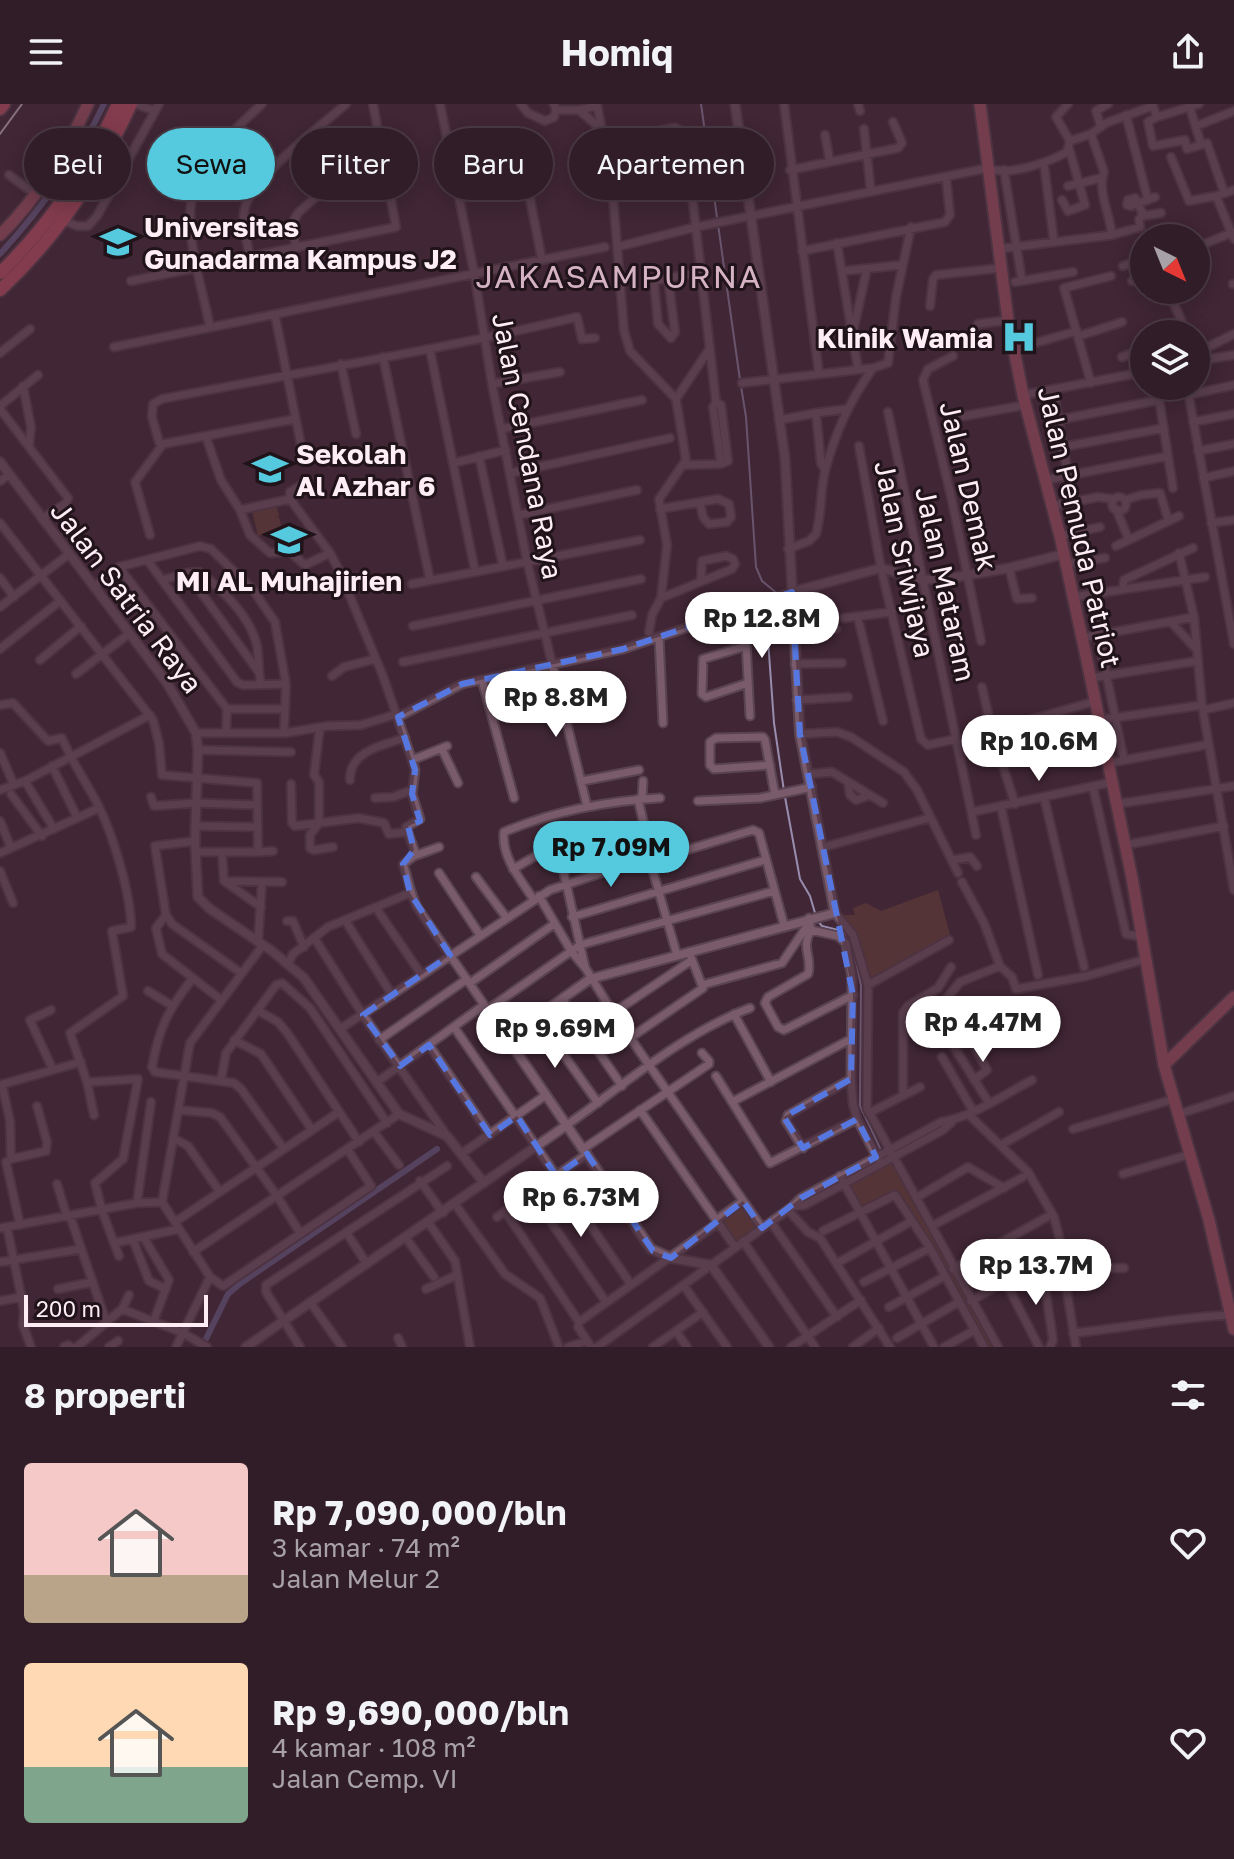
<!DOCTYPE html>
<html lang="id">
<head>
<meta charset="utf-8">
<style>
	body { margin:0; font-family:"Golos Text",sans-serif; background:#392630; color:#f1f3f6; height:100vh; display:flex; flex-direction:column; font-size:30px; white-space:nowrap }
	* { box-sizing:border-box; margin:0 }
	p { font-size:26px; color:#a8a2a8 }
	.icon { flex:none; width:44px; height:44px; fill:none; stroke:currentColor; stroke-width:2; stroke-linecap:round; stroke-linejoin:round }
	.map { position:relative; height:1243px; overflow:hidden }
	.details { display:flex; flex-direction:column; background:#311d28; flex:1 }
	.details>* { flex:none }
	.guide { position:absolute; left:24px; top:24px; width:800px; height:72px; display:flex; gap:16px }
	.needle { width:52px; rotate:137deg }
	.controls { position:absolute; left:1130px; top:120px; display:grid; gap:16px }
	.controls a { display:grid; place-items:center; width:80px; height:80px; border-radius:50%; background:#311d28; box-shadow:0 4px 20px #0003,0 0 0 2px #4c3b45; font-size:40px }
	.scale { position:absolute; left:24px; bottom:20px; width:184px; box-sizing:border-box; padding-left:8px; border:4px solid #ffedf6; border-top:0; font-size:22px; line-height:28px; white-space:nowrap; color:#ffedf6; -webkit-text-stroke:6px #20141a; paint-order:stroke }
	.price { position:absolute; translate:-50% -68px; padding:0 18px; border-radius:28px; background:#fff; color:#222; font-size:26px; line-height:52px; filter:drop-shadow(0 2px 4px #0008) }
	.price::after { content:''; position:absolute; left:50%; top:48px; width:24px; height:18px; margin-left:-12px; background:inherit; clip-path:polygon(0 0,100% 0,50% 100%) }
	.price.current { background:#55cade; color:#111 }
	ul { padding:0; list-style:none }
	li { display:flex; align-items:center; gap:24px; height:200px; padding:0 24px }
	li span { display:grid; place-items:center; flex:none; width:224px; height:160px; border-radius:8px; color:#555 }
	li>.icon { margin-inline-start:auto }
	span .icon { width:96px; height:96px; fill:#fffc; stroke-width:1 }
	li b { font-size:34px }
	h2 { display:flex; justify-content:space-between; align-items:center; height:96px; padding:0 24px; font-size:34px }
	.tag { padding:0 28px; border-radius:36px; background:#311d28; box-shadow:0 4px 20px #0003,0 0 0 2px #4c3b45; font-size:28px; line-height:72px }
	.tag.current { background:#55cade; color:#111 }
	header { display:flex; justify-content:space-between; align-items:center; height:104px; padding:0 24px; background:#311d28; font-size:36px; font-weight:700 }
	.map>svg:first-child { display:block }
	.green { fill:#6c4638 }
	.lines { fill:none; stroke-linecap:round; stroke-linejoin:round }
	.stream { stroke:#988daf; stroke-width:2 }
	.canal { stroke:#6c6491; stroke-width:6 }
	.minor-casing { stroke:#5b4451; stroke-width:11 }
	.tertiary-casing { stroke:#5b4451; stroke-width:12 }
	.primary-casing { stroke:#5b4451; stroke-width:15 }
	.motorway-casing { stroke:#5b4451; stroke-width:16 }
	.minor { stroke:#795b6b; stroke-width:7 }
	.tertiary { stroke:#795b6b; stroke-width:8 }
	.primary { stroke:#af596a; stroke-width:11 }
	.motorway { stroke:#d3576a; stroke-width:12 }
	.tram { stroke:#dbc8d2; stroke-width:2 }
	.marked { fill:none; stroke:#5676e0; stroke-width:6; stroke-dasharray:16 10; stroke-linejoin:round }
	.labels { text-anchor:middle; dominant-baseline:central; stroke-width:6; stroke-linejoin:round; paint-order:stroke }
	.poi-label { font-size:28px; font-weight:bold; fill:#ffedf6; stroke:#20141a; text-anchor:start }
	.street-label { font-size:28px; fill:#ffedf6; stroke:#20141a }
	.quarter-label { font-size:32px; letter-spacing:2px; fill:#d5b3c4; stroke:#20141a }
</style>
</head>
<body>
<header><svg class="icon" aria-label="menu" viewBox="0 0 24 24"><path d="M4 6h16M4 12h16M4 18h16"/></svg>Homiq<svg class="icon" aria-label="share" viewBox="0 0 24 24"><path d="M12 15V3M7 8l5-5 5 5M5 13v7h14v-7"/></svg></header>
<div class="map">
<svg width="1234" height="1243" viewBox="0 0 1234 1243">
	<rect width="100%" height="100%" fill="#412735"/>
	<!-- green -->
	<path class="green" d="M276,400L279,412L275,414L279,413L282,425L258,432L252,407Z
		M938,786L950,831L871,876L858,833L841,811H855L853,804L866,799L881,807Z
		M892,1055L982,1221L995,1243H986L931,1143L895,1087L862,1104L847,1080Z
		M742,1099L760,1124L735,1142L718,1117Z"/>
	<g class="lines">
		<!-- stream -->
		<path class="stream" d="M701,0L740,276
			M741,282L746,313L756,463L762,477L778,490
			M777,496L767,522L774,619L784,687
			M785,693L800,775L810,792L815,809
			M817,816L822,822L838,826L848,832L852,839L861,881L860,1002L880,1044"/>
		<!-- canal -->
		<path class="canal" d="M0,150C41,105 78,55 104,0
			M202,1243L228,1190L241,1179L437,1045"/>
		<!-- minor casing -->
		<g class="minor-casing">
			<path id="minor" d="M136,0L155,7
				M440,0L474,168L492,280L527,457L587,702
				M521,0L528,9L545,17L554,13L556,6L554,0
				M597,0L613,92L624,227L630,247L676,295L686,356L659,395L667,441L661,494L652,511L649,528
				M784,0L819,270
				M858,0L860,7
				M1068,0L1056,13L1070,37
				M1190,4L1201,40
				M556,6H579L597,2
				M579,6L601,25
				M1126,11L1148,96
				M1157,13L1148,18L1153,42L1185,36L1187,45L1207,39L1224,88
				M1196,22L1234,7
				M1101,23L1096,7L1108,0
				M864,25L871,88
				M825,31L830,58
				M520,44L542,156
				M1171,53L1189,97L1216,92
				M607,57L681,47L684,42L681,27L675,24L645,30L642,34L644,52
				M1044,60L1054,138
				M790,66L898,44L902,39L893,18
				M1004,66L1022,177
				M9,71L35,90
				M1068,82L1101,74
				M1234,86L1216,92L1234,135
				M613,92L683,83L692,90L716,298L713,303L721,360
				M1062,96L1068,107L1085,101L1069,44
				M1128,96L1127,101L1131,102L1155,93
				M1142,112L1161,109
				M65,117L77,122H88L97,112L159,0
				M1112,131L1140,123L1139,116L1143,110L1135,94L1128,96
				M837,139L858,265
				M617,143L696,123L988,64C1008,73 1049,58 1067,48L1070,37L1091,30L1106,19L1153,2L1157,13L1199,0
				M1197,143L1231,129
				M296,144L292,120L298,109L379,36
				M998,145L1112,131C1110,110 1097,87 1104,68L1091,30
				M802,147L945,118L950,111L946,73
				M250,153C247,137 241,119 245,103C252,74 322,21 346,0
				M1123,162L1144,155
				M843,167L901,161
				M668,174L675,228L671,234L658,220L654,178C668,172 686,171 701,169
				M131,177L396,123L373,0
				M1132,177L1144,173
				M1015,178L1073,168
				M1233,180H1234
				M1168,186L1187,230
				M930,202L933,175L936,171L1001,164
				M275,211L303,351
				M978,220L1008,216
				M210,223C203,187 186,136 191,100C196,59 234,26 262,0
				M854,223L867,165
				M1079,232L1122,218
				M114,243L605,143
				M1014,245L1077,227
				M430,246L475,467
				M0,249L30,225
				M1196,249L1234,230
				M953,252L928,265L923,276L951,392L981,537
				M383,253L430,476
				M1122,253L1138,247L1144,249
				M1196,257L1234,251
				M341,260L356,330
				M742,279L873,264L888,259L896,193L911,123
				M1091,279L1064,184L1111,172
				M492,280L560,268
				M23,282L31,323L29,342
				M1157,282L1173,384
				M1187,282L1234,540
				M1053,286L1068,371
				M1023,291L1144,268
				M1188,291L1234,281
				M676,295L710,244
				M0,302L38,271
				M0,305L68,394L66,399L42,415
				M888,308L976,731
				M964,312L1026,301
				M779,316L816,309
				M1058,316L1159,296
				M1193,318L1234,310
				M501,325L642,296
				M206,333L221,376L240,406L290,395
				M163,340L159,338L152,313L153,300L162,295C300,268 440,246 577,213L582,235L595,234
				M859,342L881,464L921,635L928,641L955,635
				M1063,343L1164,324
				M1198,347L1234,340
				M479,352L503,462
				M454,359L506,346
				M685,361L721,360L728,357L721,301L716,298
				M825,366L821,359L816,309L846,305
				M511,369L670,334
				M1203,374L1234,367
				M1045,376L1168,352
				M0,377L9,371
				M303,380L290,388V395L330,449L339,466L383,572L412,656L415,666L412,690L420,715L406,723L415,748L414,752L403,760C408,774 410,789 417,803L507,934
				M1112 400a7 7 0 1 1 14 0a7 7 0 1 1-14 0Z
				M1125,396L1141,391L1160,389L1168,415
				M1052,402L1098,393L1114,395
				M660,405L718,395L729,400L731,413L727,418L709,420L703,413L700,398
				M1116,405L1128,434
				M240,406L250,431L270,449L289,447L305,461L330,449
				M519,411L637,386
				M0,419L153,616L159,639L162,671L257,679L258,748H196
				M1211,419L1234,416
				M150,431L135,378L163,340L295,315
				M1060,432L1100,423
				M1116,442L1179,412
				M788,445L809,437L816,430C822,409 820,387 825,367C836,327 849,298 873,264
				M1179,449L1194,513L1202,601L1234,786
				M148,457L237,578L243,581L286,580
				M1066,460L1105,454
				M119,463L227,605H285
				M1009,464L1017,495L1032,494
				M187,469L258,567
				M0,474L14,493
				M162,476L187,469L199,468C222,485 251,513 257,542C259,555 258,568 261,580
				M412,480L640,436
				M95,482L119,463L200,442L211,445L253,486L275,518L286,580L284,628
				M1123,484L1124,476L1193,444
				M1073,493L1205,473
				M661,494L732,465L735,460L733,455L726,452L702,457L701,477
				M744,502L750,612
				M0,503L69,450
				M844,514L892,508
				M858,514L883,617
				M1171,518L1195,544
				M413,522L641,475
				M795,528L836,525
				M1098,530L1124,656
				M659,533L663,619
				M1082,534L1194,513
				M746,542L703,555L702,590L706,593L748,579
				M0,545L60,497
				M40,556L81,522
				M403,558L632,511
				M795,560L842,559
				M76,570L130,529
				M332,572L344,563L375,555
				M1091,574L1197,557
				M482,576L514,694
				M982,583L992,627L1015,700
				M797,596L848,593
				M0,601L13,599L48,637L62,634C72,658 86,678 98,701C113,730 131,791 131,823L112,827L123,892L70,929L87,978L94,1011
				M1203,606L1234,599
				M398,613L462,580L623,545L792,488
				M1100,616L1202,601
				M320,623L314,671L319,678V719L310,731V744L314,746L333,743
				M992,627L1096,597
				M196,629H285L327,622L361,621L397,610
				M226,629L227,605
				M800,630L837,628L851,633L904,668L917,686L958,769
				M442,645L458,679
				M198,646L291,648
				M0,649L14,681
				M412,656L447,642
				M1109,659L1205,641
				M770,661L714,665L710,661V638L716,634L763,633L765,636L775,691
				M52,662L77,713
				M810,670L832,668L883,699
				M350,676C349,647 383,641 405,634
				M25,677L54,725
				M582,677L639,666
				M848,678L850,691L856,696L870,691
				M291,680L292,719L295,722L359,714L384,719L389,730L406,728
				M1093,683L1126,830L1143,833
				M0,686L25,677L150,611
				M11,690L42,732
				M151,693L154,702L196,699L257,701
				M1044,693L1084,863
				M375,694L393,693L412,686
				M638,695L645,725L648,757
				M642,695L643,677
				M698,697L760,694L812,683
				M1117,700L1234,682
				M1001,703L1038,871
				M972,708L1113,678
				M0,717L11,744L0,749
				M195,722L257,723
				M613,722L625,761
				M583,733L595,771
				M195,737L155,742L166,811L172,820L241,869
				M1125,741L1224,722
				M824,743L929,714
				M11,744L99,704
				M258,748L273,747
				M222,749L224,777L261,803
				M414,752L439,743
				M952,756L970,753L977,762
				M650,757L677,851
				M513,765L553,742L558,743L585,863
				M0,767L13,799
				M439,769L480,831
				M476,773L506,813
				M226,777L282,778
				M962,778L984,819L1000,862L1012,873L1016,885L1087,872L1146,855
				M539,792L571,847L586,865L613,909L762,1124
				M534,796C521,776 501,753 504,728C554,707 606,697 660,694
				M376,804L421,870
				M835,809L853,831L868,881L867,1004L998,1243
				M166,811L156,824L162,850L220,895
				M572,813L765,756
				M809,814L811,826L838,832L846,839L852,874L851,975L853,1000L857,1015L880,1059
				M345,816L392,891
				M287,817H293L304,843
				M811,826C800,845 813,853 808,870L768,893L765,899L778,923L784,926L853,891
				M315,835L363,911L447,1032
				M258,838L262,778
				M288,860L293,850L328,823L410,789
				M193,874C168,905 159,924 152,963L155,968L234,979L241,985L284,1045
				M470,879L554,820
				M702,881L782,859L809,819
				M868,881L949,836
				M148,887L171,901
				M563,896L622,982
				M51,906L30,916L53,966
				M257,906L278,918L288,930L359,1038
				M487,906L580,841L774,787
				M613,909L692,856
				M734,910L771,978
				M538,915L598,999
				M963,919L949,931V935L989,999
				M454,923L630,1179
				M340,925L550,786L625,761L650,757L753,726L759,729L784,821
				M630,934L703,884L689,848
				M234,936L261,950L312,1026
				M379,936L467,875
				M429,941L490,1031
				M942,953L973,1007
				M716,972L770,1059L857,1015
				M221,976L226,949L276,881L282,879L310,904L387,1019
				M974,976L987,966L948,893L960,878L1000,862
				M91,978L138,975L123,1055L95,1079L102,1107L119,1152
				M377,978L484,901
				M0,981L81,958
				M2,981L10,1017L11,1055L6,1058L20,1121
				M903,991V909L908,902L938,884L951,863
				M732,998L851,935
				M179,1006L212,1009L220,1013L277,1092L300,1129
				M640,1006L735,1143
				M869,1009L920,983
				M968,1010L1028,1068L1054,1113L1065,1156L1067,1188L1076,1243
				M1179,1010L1234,992
				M567,1021C625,980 683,929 750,904
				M1073,1025L1174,995
				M374,1028L399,1061
				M175,1035L188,1042L220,1088
				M1001,1041L1059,1008
				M803,1044L786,1017L788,1011L851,975
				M583,1045L709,960V957L702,949
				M461,1050L546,991
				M11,1055L46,1047L47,1038L37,1002
				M1123,1070L1191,1050
				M840,1072L934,1243
				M420,1077L443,1109
				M57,1080L67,1113
				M531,1089L606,1198
				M916,1094L968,1063L1004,1084
				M162,1098L210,1173L223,1182L371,1082L348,1046
				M162,1098L190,939L263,841
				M137,1099L151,998
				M455,1100L505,1170L540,1194L559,1243
				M795,1102L805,1101L943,1026L952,1018
				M788,1106L808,1128L820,1134L890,1243
				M505,1107L579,1218
				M70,1112L106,1217
				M497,1113L587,1050
				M716,1116L743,1097
				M175,1118L339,1008
				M428,1118L455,1157L470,1243
				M771,1118L837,1213
				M932,1122L1023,1073
				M7,1123L24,1206L23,1221L31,1243
				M0,1124L137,1099L162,1098
				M823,1127L895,1091L930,1144L984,1243
				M346,1128L367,1160
				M144,1134L169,1176L154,1216
				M406,1134L434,1173
				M133,1136L149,1177L166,1185
				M743,1137L815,1243
				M114,1139L179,1125
				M193,1148L399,1010
				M841,1157L912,1117
				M1041,1157L1053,1236L1050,1243
				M0,1158L81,1145
				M953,1165L1047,1113
				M1065,1165L1124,1164
				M1005,1177L1039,1243
				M864,1178L930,1144
				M684,1182L727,1243
				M58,1185L93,1178
				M426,1185L457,1171
				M0,1197L21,1193
				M971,1197L1059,1147
				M310,1198L342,1243
				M889,1203L945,1172
				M122,1205L183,1229L207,1243
				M676,1227L687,1243
				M1073,1229C1126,1224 1178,1213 1231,1211
				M398,1234L402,1243
				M897,1234L959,1198
				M64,1243L68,1241L71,1243
				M77,1243L122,1205L129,1191
				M109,1243L118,1237
				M176,1243L210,1173
				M300,1243L266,1188V1181L447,1062
				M568,1243L587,1237
				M591,1243L578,1223L579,1218L718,1119
				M597,1243L792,1103L801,1094L941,1018C973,1013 1003,991 1032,976
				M653,1243L703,1208
				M791,1243L861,1196
				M853,1243L879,1224
				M944,1243L975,1226"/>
		</g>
		<!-- tertiary casing -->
		<g class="tertiary-casing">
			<path id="tertiary" d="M735,0L785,354L800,630L835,809L590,875L507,934L651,1145L671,1154L711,1161L769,1243
				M0,358L167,579L196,629L198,646L195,737L198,793L210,805L272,847L304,874L399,1010L447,1032L484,1079
				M792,488L881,464L922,476L951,474L1009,464L1064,450
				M246,1243L567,1021"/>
		</g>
		<!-- primary casing -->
		<g class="primary-casing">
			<path id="primary" d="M980,0L1008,216L1023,291L1060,432L1086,552L1132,774L1164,961L1209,1116L1234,1225
				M0,131C38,94 66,48 88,0
				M1164,961L1234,893"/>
		</g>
		<!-- motorway casing -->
		<g class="motorway-casing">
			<path id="motorway" d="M0,5L4,0
				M0,169C49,121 89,63 118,0
				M0,186C56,134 99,70 131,0"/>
		</g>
		<!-- minor -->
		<use href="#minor" class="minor"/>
		<!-- tertiary -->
		<use href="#tertiary" class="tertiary"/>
		<!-- primary -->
		<use href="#primary" class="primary"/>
		<!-- motorway -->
		<use href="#motorway" class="motorway"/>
		<!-- tram -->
		<path class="tram" d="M0,30L22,0"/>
	</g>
	<!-- marked area -->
	<path d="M0 0H1234V1243H0ZM792,488L800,630L853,891L851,975L784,1013L803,1044L857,1015L876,1053L801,1094L762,1124L743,1097L671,1154L653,1147L587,1050L556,1072L517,1012L490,1031L429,941L400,962L363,911L450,851L410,789L403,760L414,746L408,722L420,717L412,690L415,666L398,613L462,580L623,545Z" fill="#412735" fill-opacity=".55" fill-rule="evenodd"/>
	<path class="marked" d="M792,488L800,630L853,891L851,975L784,1013L803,1044L857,1015L876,1053L801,1094L762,1124L743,1097L671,1154L653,1147L587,1050L556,1072L517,1012L490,1031L429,941L400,962L363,911L450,851L410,789L403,760L414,746L408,722L420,717L412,690L415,666L398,613L462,580L623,545Z"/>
	<!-- icons -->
	<defs>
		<g id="university-bare" transform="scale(2.76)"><path d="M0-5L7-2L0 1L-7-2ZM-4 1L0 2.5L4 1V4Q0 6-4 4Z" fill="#55cade" stroke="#20141a" stroke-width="2.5" paint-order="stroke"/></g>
		<g id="hospital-bare" transform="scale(2.76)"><path d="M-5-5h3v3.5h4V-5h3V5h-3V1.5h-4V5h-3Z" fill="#55cade" stroke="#20141a" stroke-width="2.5" paint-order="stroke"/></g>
		<g id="school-bare" transform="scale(2.76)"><path d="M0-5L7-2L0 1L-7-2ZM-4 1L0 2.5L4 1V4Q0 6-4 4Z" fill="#55cade" stroke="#20141a" stroke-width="2.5" paint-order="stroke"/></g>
	</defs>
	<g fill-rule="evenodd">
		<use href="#university-bare" x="118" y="138"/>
		<use href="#hospital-bare" x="1019" y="233"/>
		<use href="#school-bare" x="270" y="365"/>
		<use href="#school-bare" x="289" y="436"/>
	</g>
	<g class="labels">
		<!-- poi labels -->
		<g class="poi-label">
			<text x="144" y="122">Universitas<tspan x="144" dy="32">Gunadarma Kampus J2</tspan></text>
			<text x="993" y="233" text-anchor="end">Klinik Wamia</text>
			<text x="296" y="349">Sekolah<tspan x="296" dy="32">Al Azhar 6</tspan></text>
			<text x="289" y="476" text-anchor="middle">MI AL Muhajirien</text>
		</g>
		<!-- street labels -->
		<g class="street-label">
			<text transform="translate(528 342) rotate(79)">Jalan Cendana Raya</text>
			<text transform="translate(969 382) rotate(77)">Jalan Demak</text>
			<text transform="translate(1080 423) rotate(77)">Jalan Pemuda Patriot</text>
			<text transform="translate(905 455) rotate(78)">Jalan Sriwijaya</text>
			<text transform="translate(946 480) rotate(78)">Jalan Mataram</text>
			<text transform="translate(127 493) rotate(53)">Jalan Satria Raya</text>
		</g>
		<!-- quarter labels -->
		<g class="quarter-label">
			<text x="619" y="172">JAKASAMPURNA</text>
		</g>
	</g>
</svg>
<div class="controls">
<a><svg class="needle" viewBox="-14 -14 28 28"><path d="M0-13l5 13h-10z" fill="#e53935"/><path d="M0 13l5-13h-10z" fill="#a8a2a8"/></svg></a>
<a><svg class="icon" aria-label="layers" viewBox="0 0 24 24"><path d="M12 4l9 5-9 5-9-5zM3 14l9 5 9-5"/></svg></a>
</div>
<div class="scale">200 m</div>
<b class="price" style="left:762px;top:556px">Rp 12.8M</b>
<b class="price" style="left:556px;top:635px">Rp 8.8M</b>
<b class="price" style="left:1039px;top:679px">Rp 10.6M</b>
<b class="price current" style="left:611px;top:785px">Rp 7.09M</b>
<b class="price" style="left:983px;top:960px">Rp 4.47M</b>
<b class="price" style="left:555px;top:966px">Rp 9.69M</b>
<b class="price" style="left:581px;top:1135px">Rp 6.73M</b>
<b class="price" style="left:1036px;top:1203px">Rp 13.7M</b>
<div class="guide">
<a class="tag">Beli</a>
<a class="tag current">Sewa</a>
<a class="tag">Filter</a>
<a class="tag">Baru</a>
<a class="tag">Apartemen</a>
</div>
</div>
<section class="details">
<h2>8 properti<svg class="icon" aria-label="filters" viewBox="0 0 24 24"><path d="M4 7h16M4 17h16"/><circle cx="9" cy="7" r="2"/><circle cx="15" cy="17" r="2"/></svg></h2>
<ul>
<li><span style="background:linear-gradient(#f6c9c9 70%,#b9a48a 0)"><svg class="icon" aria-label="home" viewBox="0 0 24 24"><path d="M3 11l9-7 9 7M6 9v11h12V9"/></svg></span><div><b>Rp 7,090,000/bln</b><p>3 kamar · 74 m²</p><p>Jalan Melur 2</p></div><svg class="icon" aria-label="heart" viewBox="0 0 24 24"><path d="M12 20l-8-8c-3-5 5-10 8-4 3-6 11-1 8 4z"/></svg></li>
<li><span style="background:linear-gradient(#ffd9b3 65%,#7fa58c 0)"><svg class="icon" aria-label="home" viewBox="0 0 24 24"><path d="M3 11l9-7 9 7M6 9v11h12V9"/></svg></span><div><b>Rp 9,690,000/bln</b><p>4 kamar · 108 m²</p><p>Jalan Cemp. VI</p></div><svg class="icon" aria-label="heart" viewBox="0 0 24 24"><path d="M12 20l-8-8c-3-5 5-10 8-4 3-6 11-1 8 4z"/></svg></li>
</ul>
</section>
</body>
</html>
